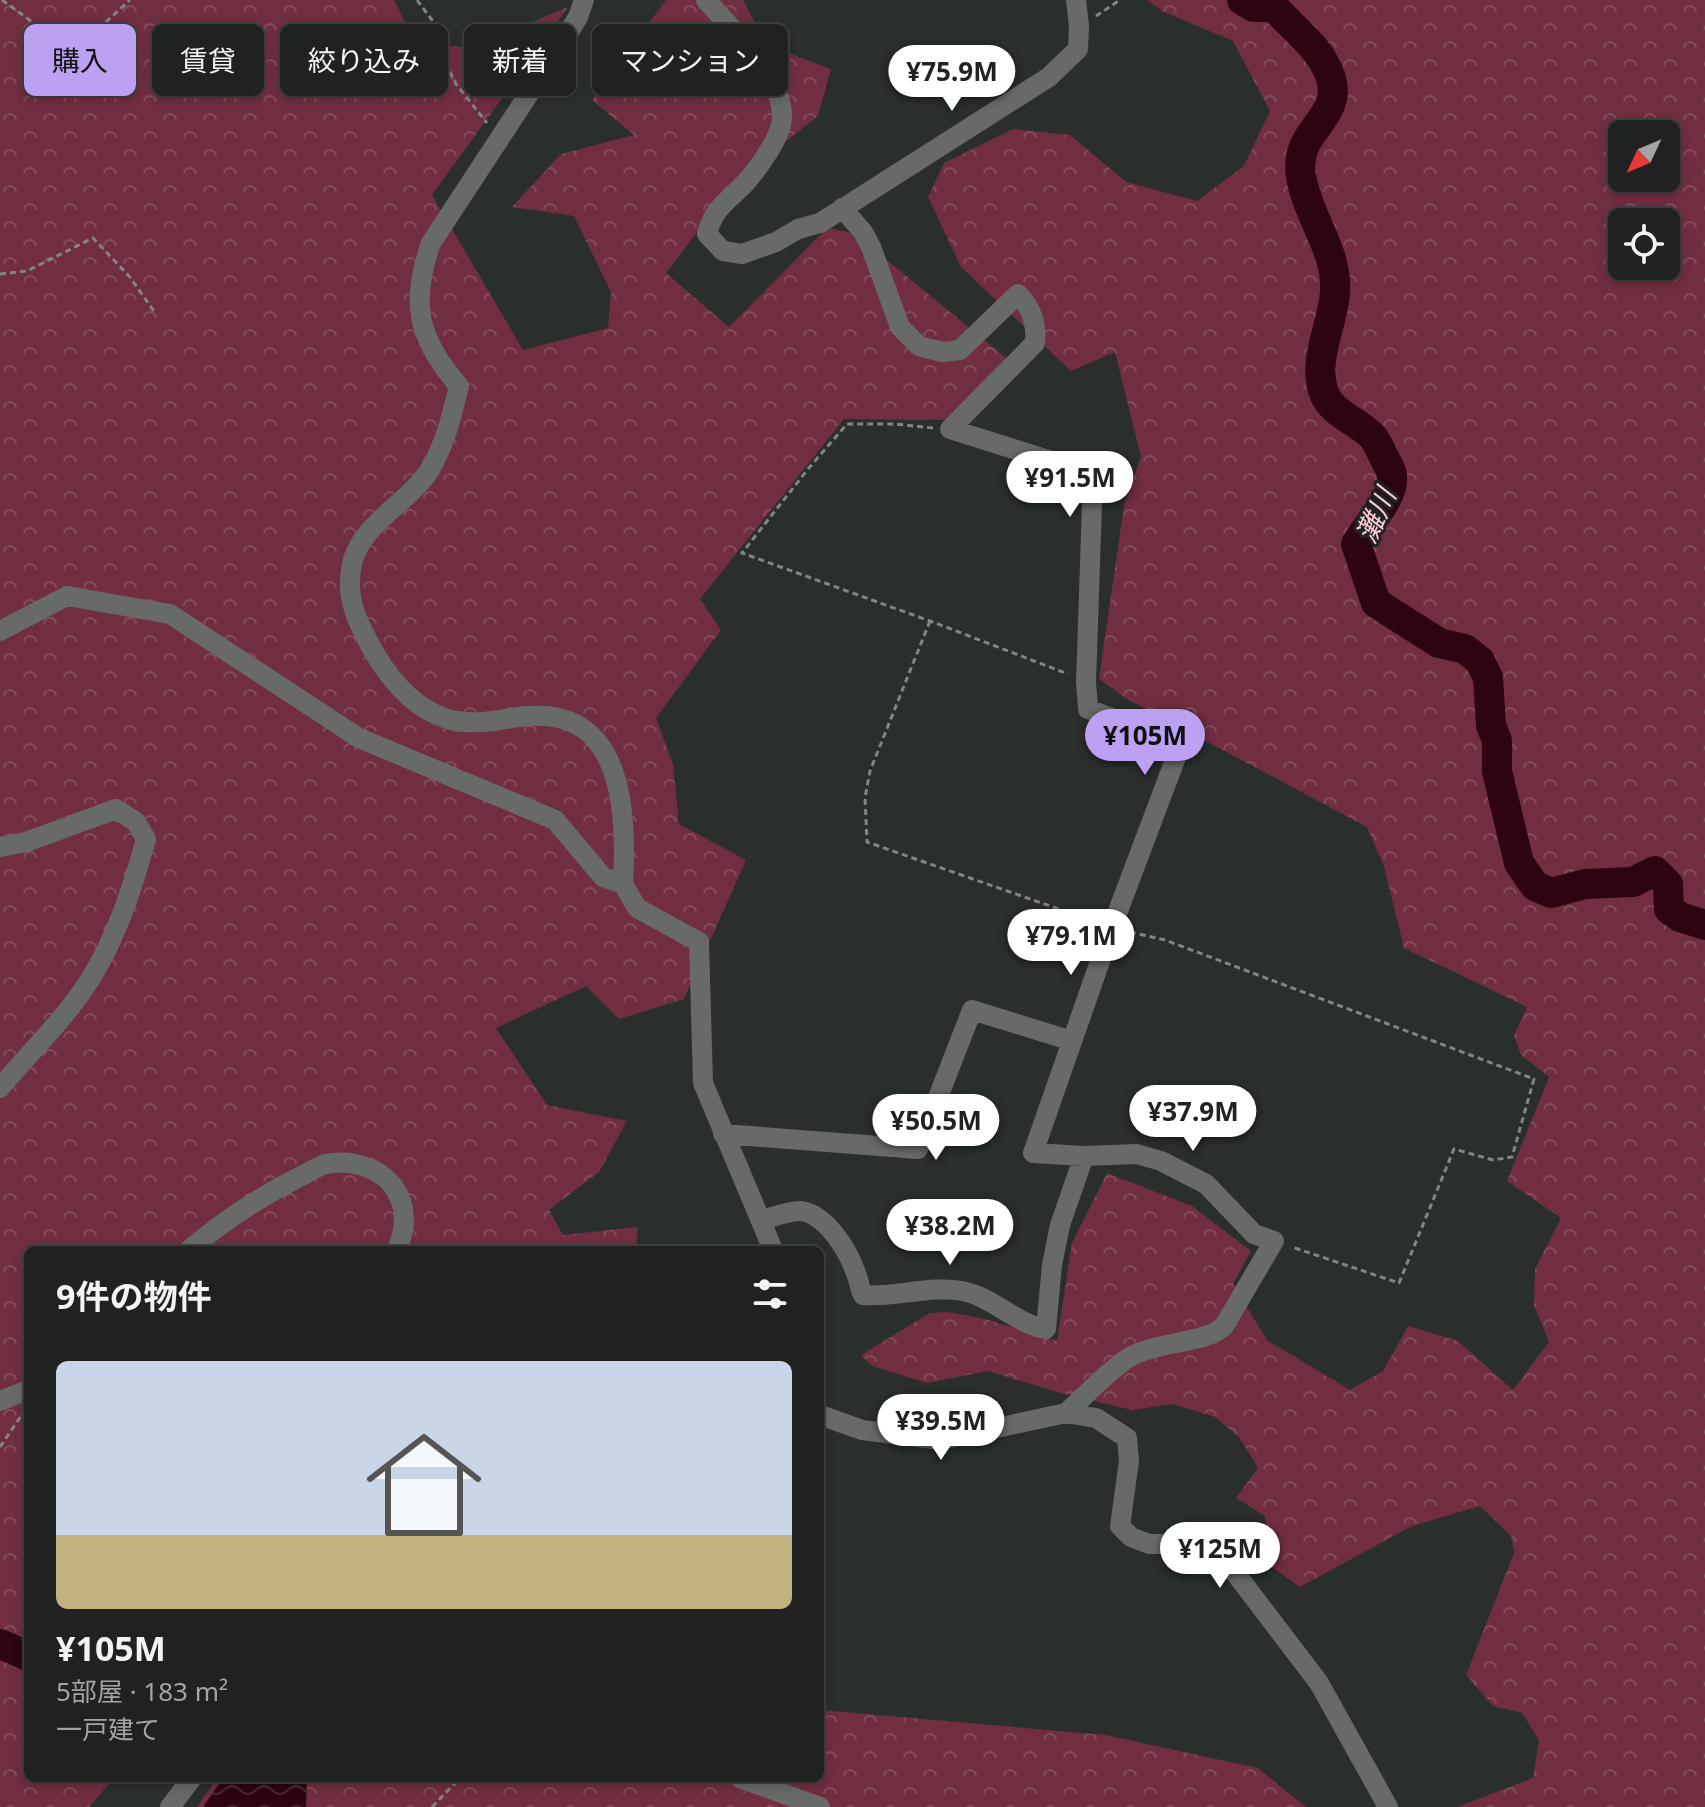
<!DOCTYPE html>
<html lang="ja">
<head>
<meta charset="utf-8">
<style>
	body { margin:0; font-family:"Noto Sans","Noto Sans JP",sans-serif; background:#2d2f2f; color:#f1f3f6; height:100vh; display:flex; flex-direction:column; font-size:30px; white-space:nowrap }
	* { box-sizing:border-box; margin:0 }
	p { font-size:26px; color:#a2a4a5 }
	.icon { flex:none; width:44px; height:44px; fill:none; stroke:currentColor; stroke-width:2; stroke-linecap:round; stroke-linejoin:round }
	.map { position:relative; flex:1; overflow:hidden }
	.details { position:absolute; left:24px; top:1246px; width:800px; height:536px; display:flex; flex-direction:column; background:#202222; border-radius:12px; box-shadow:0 4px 12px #0003,0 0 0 2px #3d3f40 }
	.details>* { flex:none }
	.banner { position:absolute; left:24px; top:24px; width:800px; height:72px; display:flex; gap:16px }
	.needle { width:52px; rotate:226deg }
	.buttons { position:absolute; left:1608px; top:120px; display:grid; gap:16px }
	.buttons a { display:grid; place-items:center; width:72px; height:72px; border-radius:12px; background:#202222; box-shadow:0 4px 12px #0003,0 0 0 2px #3d3f40; font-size:40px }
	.price { position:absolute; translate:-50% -68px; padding:0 18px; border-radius:28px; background:#fff; color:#222; font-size:26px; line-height:52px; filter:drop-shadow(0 2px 4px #0008) }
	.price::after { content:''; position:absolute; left:50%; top:48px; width:24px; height:18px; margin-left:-12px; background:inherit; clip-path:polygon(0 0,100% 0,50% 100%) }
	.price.selected { background:#bca0f2; color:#111 }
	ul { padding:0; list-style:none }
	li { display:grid; align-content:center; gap:16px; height:424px; padding:0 32px }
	li span { display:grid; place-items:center; height:248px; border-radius:12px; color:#555 }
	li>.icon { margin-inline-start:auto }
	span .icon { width:144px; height:144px; fill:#fffc; stroke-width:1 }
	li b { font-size:34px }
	h2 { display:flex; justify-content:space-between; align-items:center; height:96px; padding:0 32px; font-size:34px }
	.chip { padding:0 28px; border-radius:12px; background:#202222; box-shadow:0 4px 12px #0003,0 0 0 2px #3d3f40; font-size:28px; line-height:72px }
	.chip.selected { background:#bca0f2; color:#111 }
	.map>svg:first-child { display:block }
	.forest { fill:url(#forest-crowns); fill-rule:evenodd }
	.water { fill:url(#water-waves) }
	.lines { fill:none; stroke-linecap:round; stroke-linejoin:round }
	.river { stroke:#2e0412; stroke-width:30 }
	.path { stroke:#828584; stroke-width:3; stroke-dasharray:6 4; stroke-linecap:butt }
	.minor { stroke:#686a6a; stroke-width:20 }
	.labels { text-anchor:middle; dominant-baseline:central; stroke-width:6; stroke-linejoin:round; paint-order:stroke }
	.water-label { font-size:28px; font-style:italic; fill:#ffccd6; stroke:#202523 }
</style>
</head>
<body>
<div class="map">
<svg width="1705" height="1807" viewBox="0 0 1705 1807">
	<defs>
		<pattern id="forest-crowns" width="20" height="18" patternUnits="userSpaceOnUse" patternTransform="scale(2)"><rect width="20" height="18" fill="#702e40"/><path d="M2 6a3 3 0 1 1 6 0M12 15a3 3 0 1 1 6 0" fill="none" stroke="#844b5b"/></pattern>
		<pattern id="water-waves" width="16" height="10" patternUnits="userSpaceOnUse" patternTransform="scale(2)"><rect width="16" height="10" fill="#2e0412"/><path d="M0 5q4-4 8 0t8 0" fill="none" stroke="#4b2834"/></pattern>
	</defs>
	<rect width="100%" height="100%" fill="#2a2e2d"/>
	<!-- forest -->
	<path class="forest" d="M0,0H394L415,43L471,48L568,7L432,195L523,350L608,328L611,292L574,216L512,207L561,154L634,135L592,100L666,0H743L767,45L831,69L818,116L734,183L666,273L729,327L827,228L854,233L1006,358L947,420L844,419L700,599L721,630L656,718L673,764L679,824L746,860L684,999L619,1019L586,986L496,1028L547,1105L627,1121L599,1172L549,1210L563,1235L638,1227L636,1250H28V1778H114L89,1807H0Z
		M1147,0H1705V1807H1457L1533,1778L1539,1740L1522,1713L1493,1706L1466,1675L1514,1553L1511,1536L1480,1506L1412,1526L1300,1587L1269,1565L1265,1516L1236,1498L1258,1468L1239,1437L1215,1417L1173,1404L1132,1410L1057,1392L988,1371L927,1383L872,1366L861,1355L930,1313L949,1312L985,1319L1057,1341L1072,1243L1107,1173L1192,1206L1251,1251L1233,1284L1267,1340L1350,1390L1383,1371L1408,1326L1458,1341L1513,1390L1549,1342L1534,1305L1535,1269L1561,1218L1507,1181L1549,1077L1521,1055L1514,1035L1527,1007L1404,948L1384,866L1367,827L1127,699L1099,679L1124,505L1141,457L1115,352L1071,371L961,267L928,197L944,163L1013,129L1070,135L1126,182L1197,201L1244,166L1270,111L1233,41L1162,11ZM1622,134H1666V178H1622ZM1622,222H1666V266H1622Z
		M820,1710L1105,1735L1258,1768L1306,1807H197L217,1778H820Z"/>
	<!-- water -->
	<path class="water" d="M223,1778H307L306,1807H203Z"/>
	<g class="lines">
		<!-- river -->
		<path class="river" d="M1242,0L1254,7H1274C1288,23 1313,43 1323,61C1357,117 1292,124 1301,176C1307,216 1338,251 1335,292C1333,325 1312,360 1324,393C1331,413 1359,422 1373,437C1378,443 1381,452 1385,459C1387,464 1391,469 1392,475C1395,498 1367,524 1356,544L1376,603L1439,643L1465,649L1480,661L1488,678L1491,725L1497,741V771L1519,863L1535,886L1551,893L1585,884L1633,882L1655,871L1668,884L1669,909L1680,917L1705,925
			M0,1644L28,1656"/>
		<!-- path -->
		<path class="path" d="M2,0L35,24L75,40L95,32L130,0
			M417,0L432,20L440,51L456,84L487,123
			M1096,16L1120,0
			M0,274L27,271L93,238L129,276L156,314
			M933,428L895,424H847L808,469L742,553L930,621L1068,674
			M930,621L870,771L865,798L867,842L1096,922
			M1130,932L1165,940L1534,1079L1512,1157L1493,1160L1454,1149L1399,1283L1292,1247
			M0,1447L25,1410
			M432,1807L460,1778"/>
		<!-- minor -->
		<path class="minor" d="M584,0L578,17L561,45L431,243C410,302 417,338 459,386C452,415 445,445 429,471C407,505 357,525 351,569C346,603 359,625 375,654C392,682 414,708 445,718C473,728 501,718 529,716C624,709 627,814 623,884
			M706,0C731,28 783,77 782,117C782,136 759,167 747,181C728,202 715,205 707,234L723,251L742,254L776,242L798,229L820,223L1049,77L1078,49L1079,26L1076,0
			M842,208L863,232L871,247L900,327L919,346L942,352L960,350L1018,294C1032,308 1037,324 1035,343L950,429L1093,474L1086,682L1088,709L1181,744L1112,927L1033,1153L1084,1156L1137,1154L1161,1161L1206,1184L1254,1234L1274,1241L1224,1326C1205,1344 1156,1341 1128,1358C1106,1373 1086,1395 1066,1413
			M0,631L67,596L170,614L359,738L555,820L603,877L623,884L637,908L699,942L703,1083L773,1250
			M0,847L26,842L116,809L136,822L146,839C133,886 117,936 91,978C66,1018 30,1052 0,1088
			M723,1134L918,1149L972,1010L1072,1041
			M762,1220C773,1217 789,1211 800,1211C825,1213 848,1250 855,1271C859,1279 859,1287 863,1295C896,1298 930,1285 962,1291C994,1297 1015,1324 1046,1329L1052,1265L1060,1225L1084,1156
			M189,1250C223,1221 263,1195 303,1175C310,1172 318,1166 326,1164C349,1159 379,1167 393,1186C408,1207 406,1227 397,1250
			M0,1401L28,1390
			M820,1415L862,1430L941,1440L1066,1413L1096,1418L1127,1438L1129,1461L1120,1526L1131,1537L1149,1544H1187L1215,1551L1233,1570L1319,1683L1388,1807
			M740,1778L820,1807
			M170,1807L192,1778"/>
	</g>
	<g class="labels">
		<!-- water labels -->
		<g class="water-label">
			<text transform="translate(1375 515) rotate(-66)">灘川</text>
		</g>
	</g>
</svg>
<div class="buttons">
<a><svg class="needle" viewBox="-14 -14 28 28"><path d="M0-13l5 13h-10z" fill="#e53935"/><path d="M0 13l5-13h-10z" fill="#a2a4a5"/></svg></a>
<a><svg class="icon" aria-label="locate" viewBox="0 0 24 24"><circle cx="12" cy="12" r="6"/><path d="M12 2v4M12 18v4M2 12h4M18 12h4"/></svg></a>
</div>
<b class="price" style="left:952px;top:113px">¥75.9M</b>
<b class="price" style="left:1070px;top:519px">¥91.5M</b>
<b class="price selected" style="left:1145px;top:777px">¥105M</b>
<b class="price" style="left:1071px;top:977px">¥79.1M</b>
<b class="price" style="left:1193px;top:1153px">¥37.9M</b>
<b class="price" style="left:936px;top:1162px">¥50.5M</b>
<b class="price" style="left:950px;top:1267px">¥38.2M</b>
<b class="price" style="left:941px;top:1462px">¥39.5M</b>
<b class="price" style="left:1220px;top:1590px">¥125M</b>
<div class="banner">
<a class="chip selected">購入</a>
<a class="chip">賃貸</a>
<a class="chip">絞り込み</a>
<a class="chip">新着</a>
<a class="chip">マンション</a>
</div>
<section class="details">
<h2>9件の物件<svg class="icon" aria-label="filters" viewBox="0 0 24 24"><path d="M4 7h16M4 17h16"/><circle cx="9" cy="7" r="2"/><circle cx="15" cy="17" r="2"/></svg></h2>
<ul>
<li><span style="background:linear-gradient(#c9d6e8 70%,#c2b280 0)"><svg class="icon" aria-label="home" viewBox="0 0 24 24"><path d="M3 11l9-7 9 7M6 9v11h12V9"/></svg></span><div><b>¥105M</b><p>5部屋 · 183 m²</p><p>一戸建て</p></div></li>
</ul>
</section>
</div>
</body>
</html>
